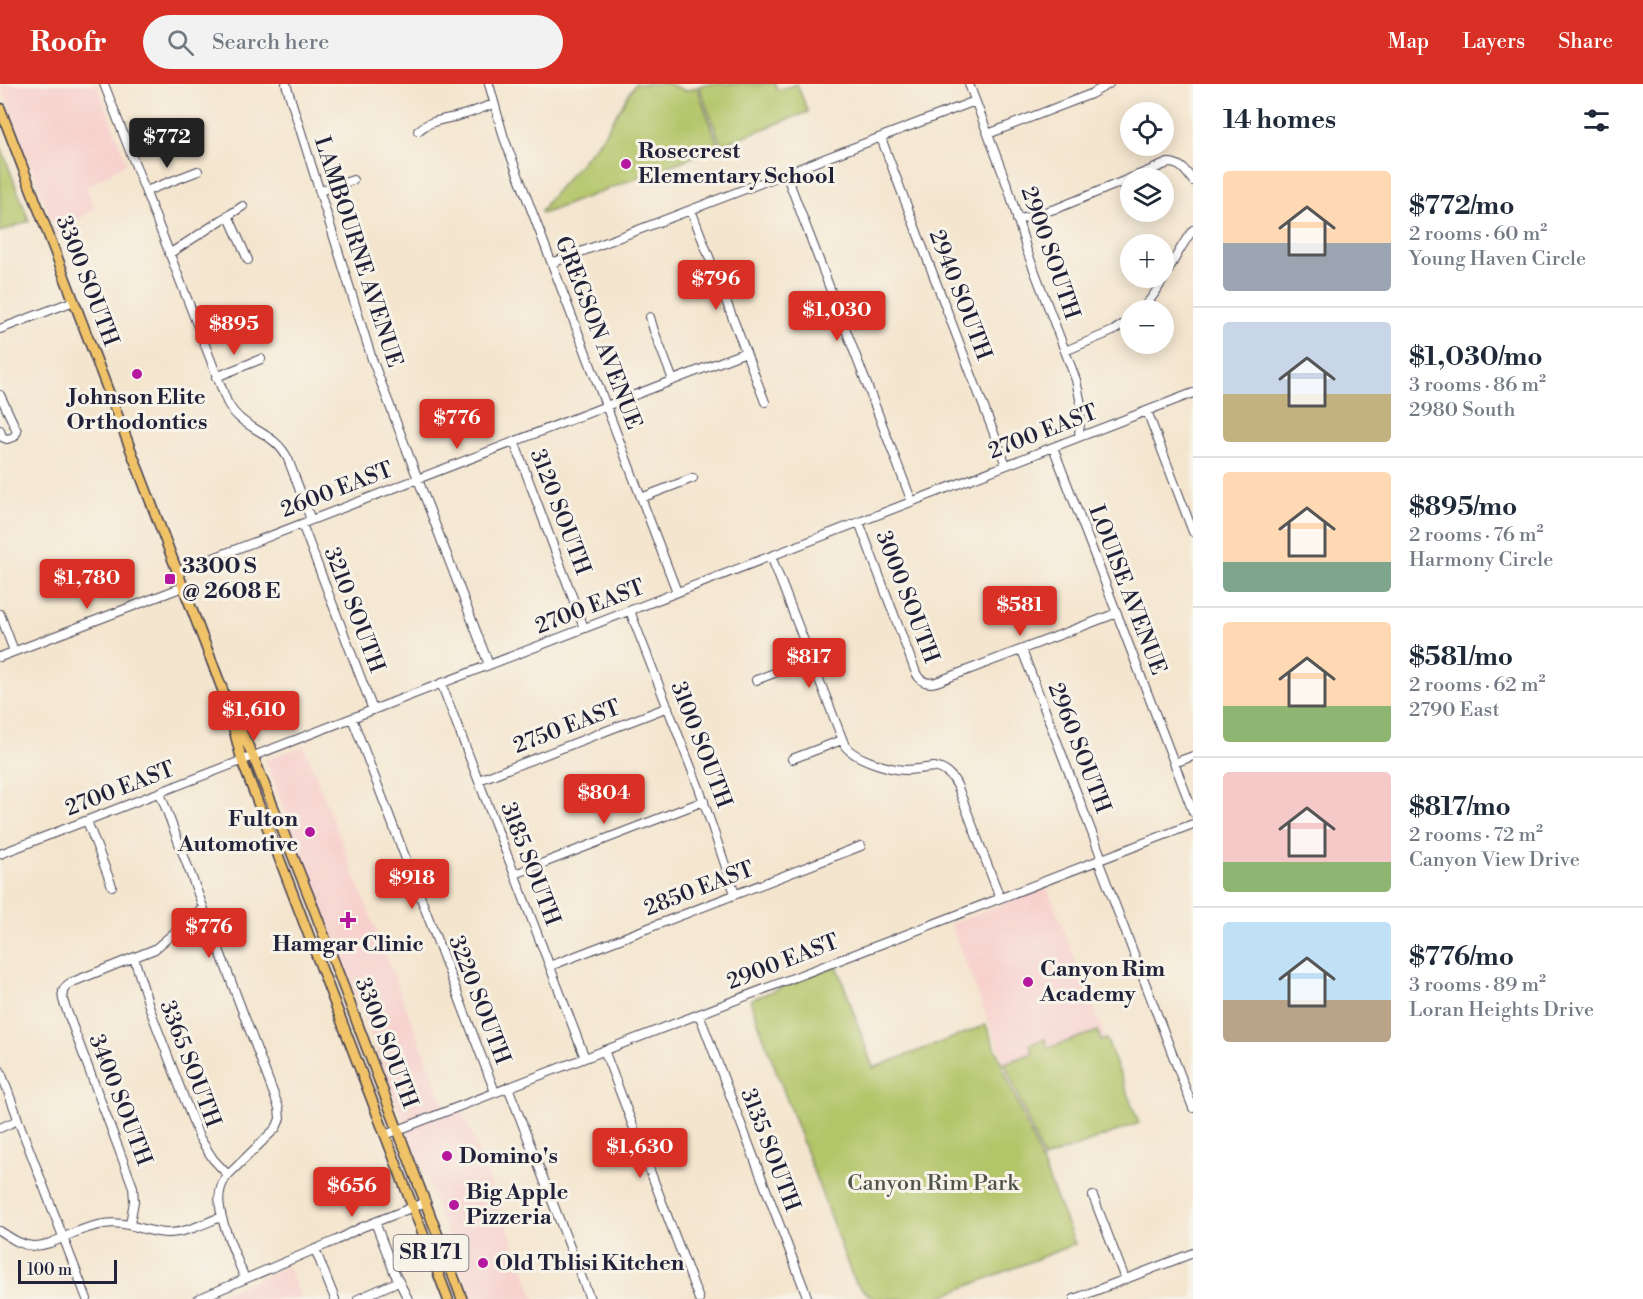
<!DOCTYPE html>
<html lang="en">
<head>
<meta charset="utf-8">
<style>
	body { margin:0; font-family:"Libre Bodoni",serif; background:#f2f2f3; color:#1f2937; height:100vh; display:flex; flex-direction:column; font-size:22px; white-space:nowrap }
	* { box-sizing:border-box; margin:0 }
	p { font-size:20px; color:#747a83 }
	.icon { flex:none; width:33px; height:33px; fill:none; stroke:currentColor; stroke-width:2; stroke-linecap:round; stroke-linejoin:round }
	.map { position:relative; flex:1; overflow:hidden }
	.drawer { display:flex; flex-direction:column; background:#fff; width:450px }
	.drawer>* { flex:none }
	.fabs { position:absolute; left:1120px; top:18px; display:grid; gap:12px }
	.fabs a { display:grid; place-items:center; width:54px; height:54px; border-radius:50%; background:#fff; box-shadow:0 3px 15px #0003; font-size:30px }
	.scale { position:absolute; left:18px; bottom:15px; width:99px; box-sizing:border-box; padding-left:6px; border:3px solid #22223b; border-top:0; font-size:16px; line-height:21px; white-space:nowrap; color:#22223b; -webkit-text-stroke:4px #f7f3e8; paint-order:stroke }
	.price { position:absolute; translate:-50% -51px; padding:0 14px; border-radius:6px; background:#d93025; color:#fff; font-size:20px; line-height:39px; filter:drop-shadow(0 2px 3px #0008) }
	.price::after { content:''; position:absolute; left:50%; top:36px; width:18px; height:14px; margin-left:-9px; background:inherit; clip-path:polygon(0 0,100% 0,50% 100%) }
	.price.current { background:#222; color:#fff }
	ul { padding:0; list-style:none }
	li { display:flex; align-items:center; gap:18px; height:150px; padding:0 30px }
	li+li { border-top:2px solid #e0e1e3 }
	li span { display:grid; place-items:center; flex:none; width:168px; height:120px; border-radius:6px; color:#555 }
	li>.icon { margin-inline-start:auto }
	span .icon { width:72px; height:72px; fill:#fffc; stroke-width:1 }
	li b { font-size:26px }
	h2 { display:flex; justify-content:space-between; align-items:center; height:72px; padding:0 30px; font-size:26px }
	header { display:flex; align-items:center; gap:36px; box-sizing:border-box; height:84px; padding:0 30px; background:#d93025; color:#fff }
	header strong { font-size:28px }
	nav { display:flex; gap:33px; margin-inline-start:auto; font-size:21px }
	.search { width:420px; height:54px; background:#f2f2f3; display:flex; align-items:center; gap:15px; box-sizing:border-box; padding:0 21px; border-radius:33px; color:#747a83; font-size:22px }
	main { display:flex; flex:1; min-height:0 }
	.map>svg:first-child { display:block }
	.built { fill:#f7d0cd }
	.green { fill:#b3c569; stroke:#6a7452; stroke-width:1.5 }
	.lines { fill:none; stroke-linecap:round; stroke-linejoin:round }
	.minor-casing { stroke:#423f51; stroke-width:10 }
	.major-casing { stroke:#423f51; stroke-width:12 }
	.minor { stroke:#fff; stroke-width:8 }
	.major { stroke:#f1c369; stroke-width:9 }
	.poi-dot { fill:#b5179e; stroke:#f7f3e8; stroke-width:2 }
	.labels { text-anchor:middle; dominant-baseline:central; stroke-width:6; stroke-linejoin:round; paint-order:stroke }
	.shield { fill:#f7f3e8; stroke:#62616f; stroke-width:1.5 }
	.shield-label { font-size:21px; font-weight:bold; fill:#22223b }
	.poi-label { font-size:22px; font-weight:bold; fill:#22223b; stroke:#f7f3e8; text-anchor:start }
	.street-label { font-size:22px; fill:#22223b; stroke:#f7f3e8 }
	.park-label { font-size:22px; fill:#4e5349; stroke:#f7f3e8 }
</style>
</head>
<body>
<header>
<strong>Roofr</strong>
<div class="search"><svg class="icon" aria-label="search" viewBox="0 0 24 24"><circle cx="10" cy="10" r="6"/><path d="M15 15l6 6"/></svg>Search here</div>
<nav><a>Map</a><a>Layers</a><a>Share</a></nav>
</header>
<main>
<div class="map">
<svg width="1193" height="1215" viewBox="0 0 1193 1215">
	<rect width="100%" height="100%" fill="#f7f3e8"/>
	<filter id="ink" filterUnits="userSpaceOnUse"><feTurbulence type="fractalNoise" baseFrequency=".0167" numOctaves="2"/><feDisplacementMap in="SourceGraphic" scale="12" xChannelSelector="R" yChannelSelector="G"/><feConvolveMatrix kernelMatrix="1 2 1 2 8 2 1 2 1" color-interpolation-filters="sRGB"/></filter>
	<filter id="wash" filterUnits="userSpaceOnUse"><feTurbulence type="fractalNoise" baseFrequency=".008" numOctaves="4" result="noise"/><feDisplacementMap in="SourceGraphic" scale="24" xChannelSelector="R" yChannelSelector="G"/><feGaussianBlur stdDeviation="1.35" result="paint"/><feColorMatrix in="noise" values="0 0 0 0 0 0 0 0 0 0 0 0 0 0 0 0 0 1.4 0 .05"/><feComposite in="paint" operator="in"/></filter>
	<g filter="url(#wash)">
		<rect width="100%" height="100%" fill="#f4e5ce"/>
		<!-- built -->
		<path class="built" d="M0,0H97L127,79L86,103L95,124L57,150Z
			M304,662L448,1030L462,1025L535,1215H472L265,676Z
			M1047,803L1139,1039L1043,1075L950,840Z
			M288,1182L301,1215H210Z"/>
		<!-- green -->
		<path class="green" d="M635,0H669L686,7L697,3L719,63L542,130L541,128L547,118L602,54Z
			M705,0H775L778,6L797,0L808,28L721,61L699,2Z
			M0,60L29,137L0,148Z
			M837,881L873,984L986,941L1075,1160L935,1215H873L854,1197L750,916Z
			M1098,947L1101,957L1106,955L1108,959L1139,1039L1043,1075L1005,979L1033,969L1030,960L1045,955L1048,964Z"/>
	</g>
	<g filter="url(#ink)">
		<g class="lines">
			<!-- minor casing -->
			<g class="minor-casing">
				<path id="minor" d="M104,0L227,318C243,348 273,345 288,375L311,436
					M286,0L372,275L489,581
					M489,0L504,54L677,508
					M969,0L1009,106L1027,167L1076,296L1081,320L1079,353
					M418,47C431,35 446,36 462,31C473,28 484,23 494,20
					M988,50L1091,10L1109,0
					M881,54L1006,381
					M786,90L912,418
					M146,107L198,87
					M320,107L353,96
					M691,126L765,318
					M228,131L248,176
					M1017,136L1058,124L1168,79C1181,79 1186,87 1193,97
					M169,170L243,122
					M552,179L975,17
					M1141,226C1164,203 1173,171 1193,146
					M650,233L654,247L673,296
					M0,245L74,217
					M1065,267L1113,247L1131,235
					M216,293L261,275
					M0,311L17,347L14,353L7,355L2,353L0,346
					M1147,327L1193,448
					M514,357L584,544
					M1053,363L1193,728
					M641,414L693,394
					M859,438L916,589C921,599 929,601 939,597L1117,529
					M302,440L373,626
					M771,472L845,662C855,675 888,685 905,686C915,686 924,684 934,683C945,685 952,691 957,701L1000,814
					M177,488L746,268
					M630,527L699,704L735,810
					M0,530L14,567
					M1022,566L1102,775
					M0,573L183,503
					M756,596L811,575
					M441,599L585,974
					M352,634L495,1008
					M792,675L842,656
					M1174,679L1193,672
					M479,696L668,623
					M160,709L279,1024L280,1035L276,1044L228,1091C224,1096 221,1101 220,1108C215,1130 237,1173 245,1195
					M87,737L112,802
					M0,770L1193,309
					M1098,776L1193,1024
					M515,790L704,717
					M134,874L151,928L199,1053L213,1075L228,1091
					M550,882L861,762
					M699,930L808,1215
					M604,966L699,1215
					M0,986L16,1029L18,1036L87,1215
					M508,1003L590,1215
					M0,1044L18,1036
					M385,1051L1193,740
					M1093,1112L1125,1195
					M375,1138L394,1188L408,1215
					M130,1140L134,1117L133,1103L64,919C61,911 62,904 70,899L155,865L203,824
					M0,1147C11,1154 20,1161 33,1162C47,1162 57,1156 69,1151C80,1146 92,1142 104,1140C127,1136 146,1149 168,1149C186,1149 205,1139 221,1133
					M315,1165L335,1215
					M198,1215L337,1156L360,1144L426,1118
					M358,1215L399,1197
					M1074,1215L1193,1169"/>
			</g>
			<!-- major casing -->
			<g class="major-casing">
				<path id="major" d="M0,24L228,620L253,672L314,825L462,1215
					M231,634L242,677L448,1215"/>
			</g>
			<!-- minor -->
			<use href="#minor" class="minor"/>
			<!-- major -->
			<use href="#major" class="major"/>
		</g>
	</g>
	<!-- markers -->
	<g class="poi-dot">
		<circle cx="626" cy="80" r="6"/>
		<circle cx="137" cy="290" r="6"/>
		<rect x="164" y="489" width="12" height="12" rx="3"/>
		<circle cx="310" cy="748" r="6"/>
		<path d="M345 827h6v6h6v6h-6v6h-6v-6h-6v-6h6z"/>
		<circle cx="1028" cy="898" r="6"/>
		<circle cx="447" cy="1072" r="6"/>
		<circle cx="454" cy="1121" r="6"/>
		<circle cx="483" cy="1179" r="6"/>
	</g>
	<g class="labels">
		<!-- shield labels -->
		<rect class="shield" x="393.5" y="1151" width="75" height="36" rx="4.5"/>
		<g class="shield-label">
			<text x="431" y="1169">SR 171</text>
		</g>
		<!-- poi labels -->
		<g class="poi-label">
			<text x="638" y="67">Rosecrest<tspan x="638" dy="25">Elementary School</tspan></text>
			<text x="137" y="313" text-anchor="middle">Johnson Elite<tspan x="137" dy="25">Orthodontics</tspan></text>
			<text x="182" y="482">3300 S<tspan x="182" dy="25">@ 2608 E</tspan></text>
			<text x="298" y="735" text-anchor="end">Fulton<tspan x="298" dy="25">Automotive</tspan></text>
			<text x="348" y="860" text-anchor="middle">Hamgar Clinic</text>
			<text x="1040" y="885">Canyon Rim<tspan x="1040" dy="25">Academy</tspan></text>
			<text x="459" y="1072">Domino's</text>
			<text x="466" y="1108">Big Apple<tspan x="466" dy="25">Pizzeria</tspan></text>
			<text x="495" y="1179">Old Tblisi Kitchen</text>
		</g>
		<!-- street labels -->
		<g class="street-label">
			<text transform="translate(358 168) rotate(72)">LAMBOURNE AVENUE</text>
			<text transform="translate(1050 169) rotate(71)">2900 SOUTH</text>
			<text transform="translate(87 197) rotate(69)">3300 SOUTH</text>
			<text transform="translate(960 211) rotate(69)">2940 SOUTH</text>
			<text transform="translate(598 249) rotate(69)">GREGSON AVENUE</text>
			<text transform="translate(1043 348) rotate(-21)">2700 EAST</text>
			<text transform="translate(337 406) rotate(-21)">2600 EAST</text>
			<text transform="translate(560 428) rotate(69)">3120 SOUTH</text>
			<text transform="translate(1127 506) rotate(69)">LOUISE AVENUE</text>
			<text transform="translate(907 513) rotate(69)">3000 SOUTH</text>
			<text transform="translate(590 523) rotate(-21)">2700 EAST</text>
			<text transform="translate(354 526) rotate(69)">3210 SOUTH</text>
			<text transform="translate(567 643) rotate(-21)">2750 EAST</text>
			<text transform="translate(701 661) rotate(69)">3100 SOUTH</text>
			<text transform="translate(1079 664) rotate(69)">2960 SOUTH</text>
			<text transform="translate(120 705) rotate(-21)">2700 EAST</text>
			<text transform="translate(530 780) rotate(69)">3185 SOUTH</text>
			<text transform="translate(699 805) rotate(-21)">2850 EAST</text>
			<text transform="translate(783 878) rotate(-21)">2900 EAST</text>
			<text transform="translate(479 916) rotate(69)">3220 SOUTH</text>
			<text transform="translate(386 959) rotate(69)">3300 SOUTH</text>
			<text transform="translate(190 980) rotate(69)">3365 SOUTH</text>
			<text transform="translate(120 1016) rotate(69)">3400 SOUTH</text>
			<text transform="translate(770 1066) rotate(69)">3135 SOUTH</text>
		</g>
		<!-- park labels -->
		<g class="park-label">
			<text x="933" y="1099">Canyon Rim Park</text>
		</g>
	</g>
</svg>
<div class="fabs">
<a><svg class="icon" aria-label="locate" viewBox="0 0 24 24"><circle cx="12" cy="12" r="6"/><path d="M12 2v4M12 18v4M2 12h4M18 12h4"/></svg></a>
<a><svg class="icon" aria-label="layers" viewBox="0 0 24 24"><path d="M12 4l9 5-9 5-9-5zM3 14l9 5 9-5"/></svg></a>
<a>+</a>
<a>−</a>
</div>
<div class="scale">100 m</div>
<b class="price current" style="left:167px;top:85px">$772</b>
<b class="price" style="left:716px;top:227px">$796</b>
<b class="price" style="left:837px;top:258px">$1,030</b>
<b class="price" style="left:234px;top:272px">$895</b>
<b class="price" style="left:457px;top:366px">$776</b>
<b class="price" style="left:87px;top:526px">$1,780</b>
<b class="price" style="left:1020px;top:553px">$581</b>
<b class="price" style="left:809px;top:605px">$817</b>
<b class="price" style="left:254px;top:658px">$1,610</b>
<b class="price" style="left:604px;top:741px">$804</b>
<b class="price" style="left:412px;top:826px">$918</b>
<b class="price" style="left:209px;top:875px">$776</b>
<b class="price" style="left:640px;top:1095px">$1,630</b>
<b class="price" style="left:352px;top:1134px">$656</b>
</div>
<section class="drawer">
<h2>14 homes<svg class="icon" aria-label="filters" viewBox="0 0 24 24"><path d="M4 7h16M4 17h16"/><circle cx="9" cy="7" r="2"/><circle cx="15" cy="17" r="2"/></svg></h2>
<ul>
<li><span style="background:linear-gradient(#ffd9b3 60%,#9aa5b1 0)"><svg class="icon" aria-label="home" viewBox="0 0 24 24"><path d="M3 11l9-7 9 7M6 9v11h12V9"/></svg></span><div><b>$772/mo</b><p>2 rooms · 60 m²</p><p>Young Haven Circle</p></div></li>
<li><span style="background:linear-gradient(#c9d6e8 60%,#c2b280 0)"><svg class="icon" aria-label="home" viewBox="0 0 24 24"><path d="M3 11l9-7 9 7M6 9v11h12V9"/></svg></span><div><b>$1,030/mo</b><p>3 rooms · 86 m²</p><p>2980 South</p></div></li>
<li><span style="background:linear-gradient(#ffd9b3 75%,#7fa58c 0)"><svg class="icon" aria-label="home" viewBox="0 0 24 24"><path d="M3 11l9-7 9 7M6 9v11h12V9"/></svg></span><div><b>$895/mo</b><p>2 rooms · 76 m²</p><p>Harmony Circle</p></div></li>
<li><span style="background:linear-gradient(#ffd9b3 70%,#8fb573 0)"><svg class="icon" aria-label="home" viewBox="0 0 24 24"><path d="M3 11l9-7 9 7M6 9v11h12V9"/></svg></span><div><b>$581/mo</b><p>2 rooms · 62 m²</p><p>2790 East</p></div></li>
<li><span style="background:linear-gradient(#f6c9c9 75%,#8fb573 0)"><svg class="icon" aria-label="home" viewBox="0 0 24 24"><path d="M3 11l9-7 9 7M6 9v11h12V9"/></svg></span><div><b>$817/mo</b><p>2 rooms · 72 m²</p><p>Canyon View Drive</p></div></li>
<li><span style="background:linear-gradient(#bfe0f5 65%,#b9a48a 0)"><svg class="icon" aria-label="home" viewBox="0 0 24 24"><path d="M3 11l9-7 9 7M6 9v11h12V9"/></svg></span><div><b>$776/mo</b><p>3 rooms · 89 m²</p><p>Loran Heights Drive</p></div></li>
</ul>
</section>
</main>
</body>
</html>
